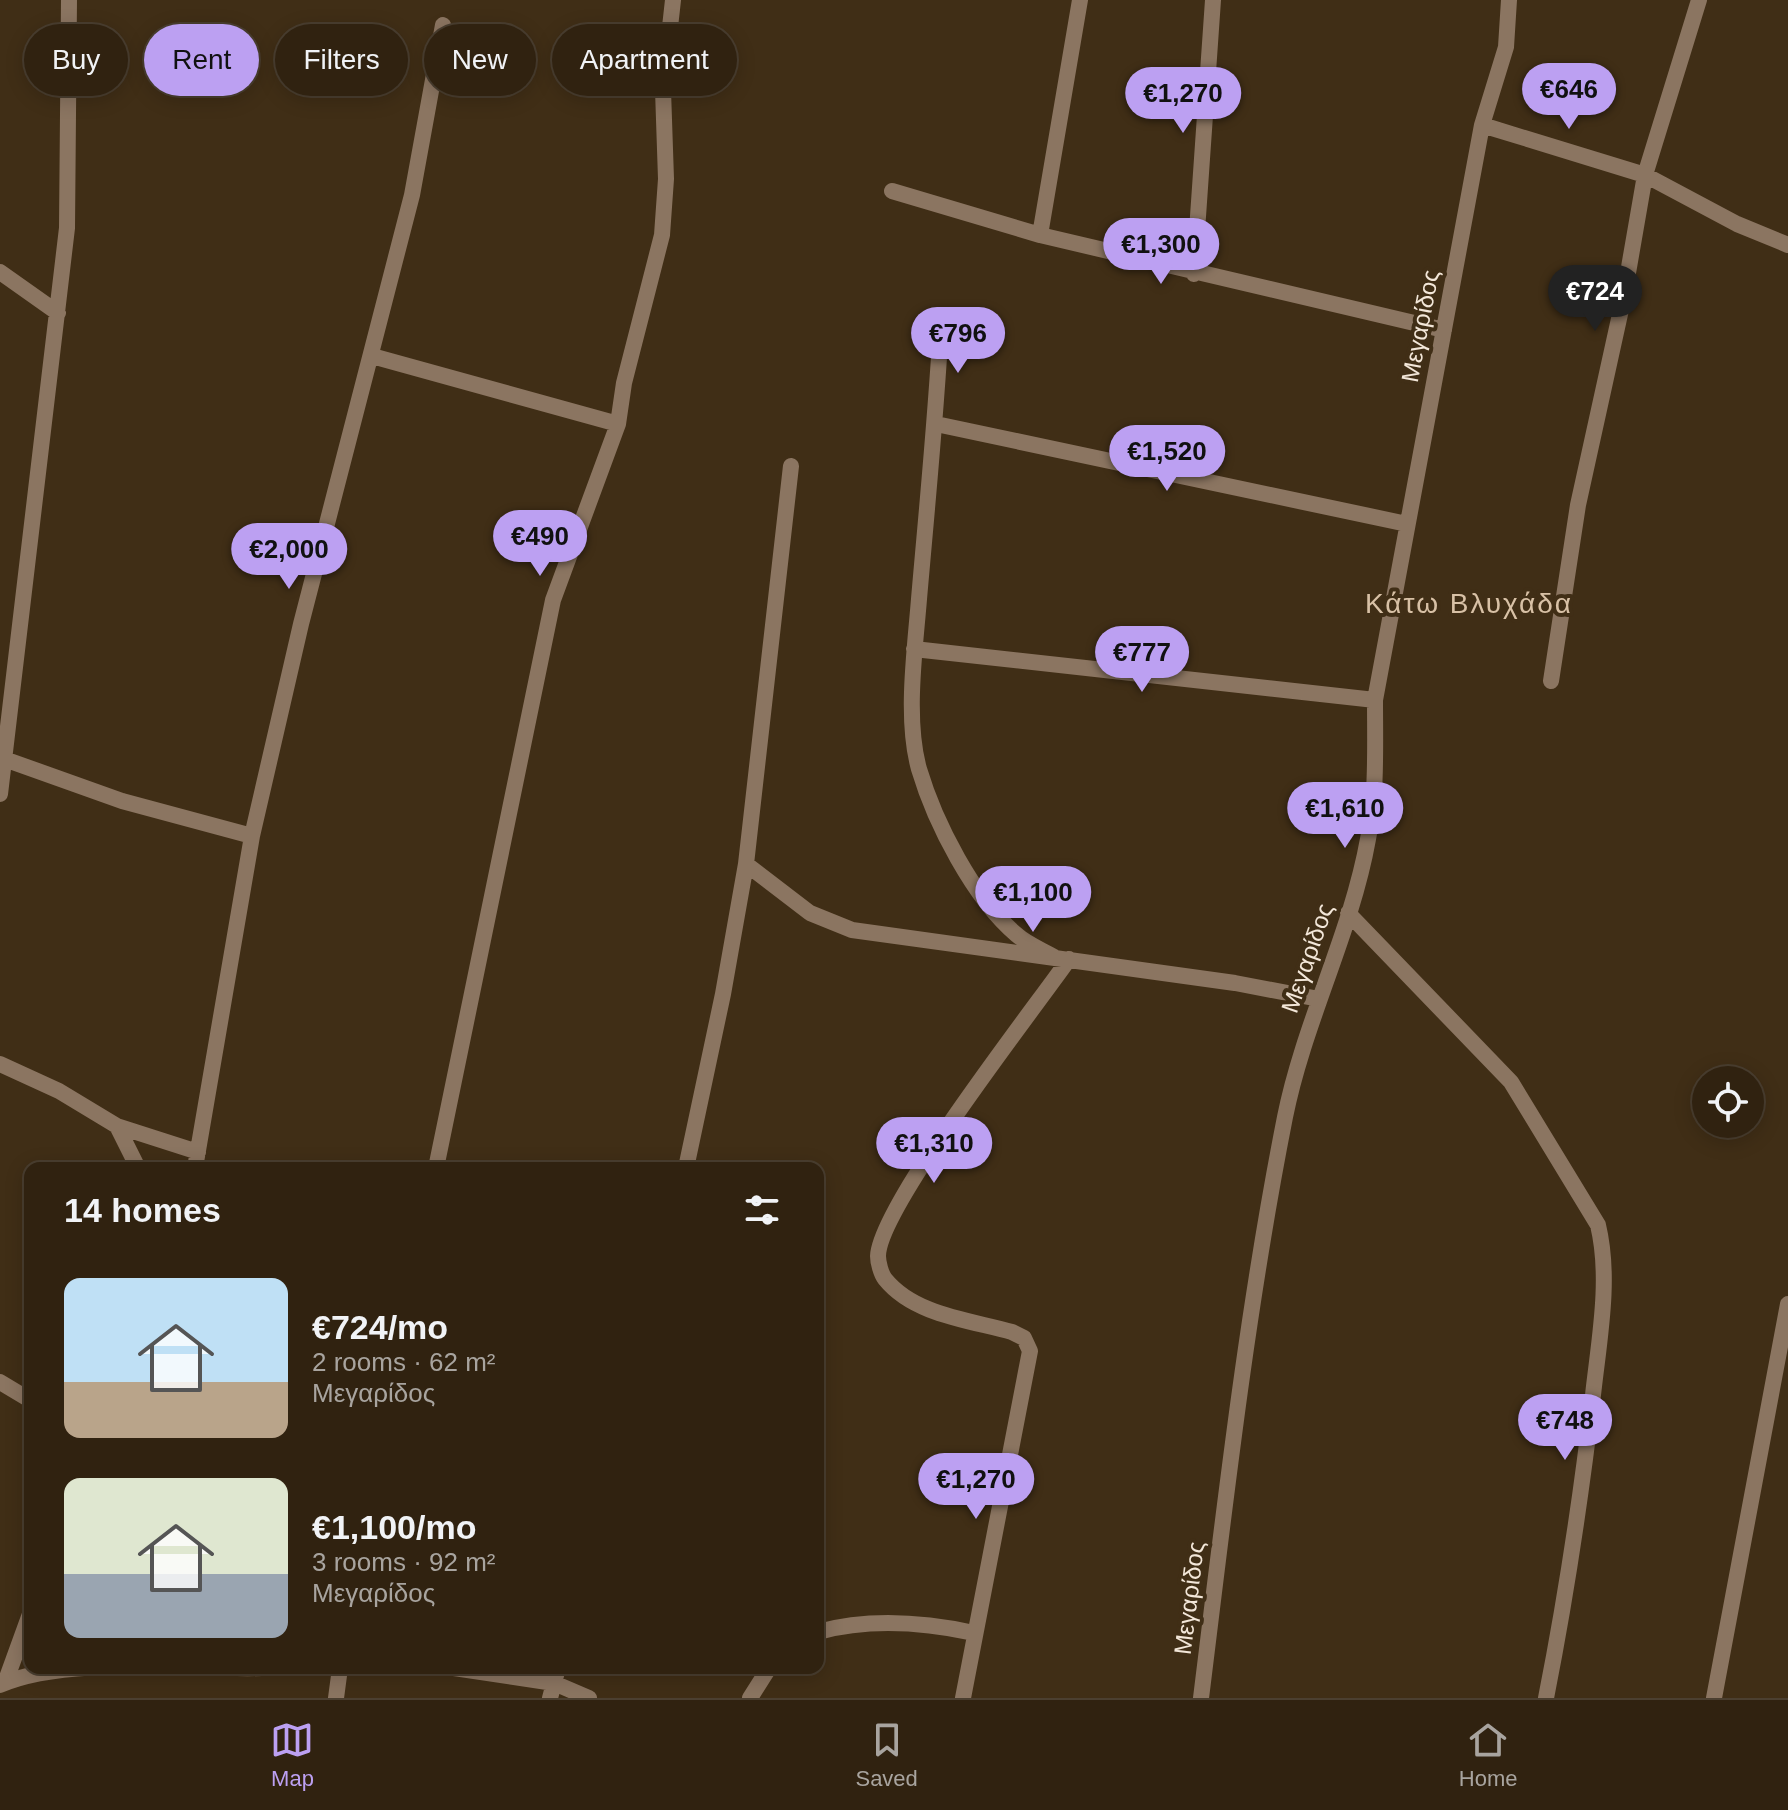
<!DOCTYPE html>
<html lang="en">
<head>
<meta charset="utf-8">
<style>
	body { margin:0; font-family:Helvetica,sans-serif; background:#3c2f1e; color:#f1f3f6; height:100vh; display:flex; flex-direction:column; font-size:30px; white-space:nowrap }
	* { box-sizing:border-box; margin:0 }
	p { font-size:26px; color:#a8a49f }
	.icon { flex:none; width:44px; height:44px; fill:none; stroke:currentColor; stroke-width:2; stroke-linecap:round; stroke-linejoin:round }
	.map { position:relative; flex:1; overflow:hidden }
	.details { position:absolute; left:24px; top:1162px; width:800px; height:512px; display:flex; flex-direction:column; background:#302210; border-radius:16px; box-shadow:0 4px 20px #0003,0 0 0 2px #4b3f30 }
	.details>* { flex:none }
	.top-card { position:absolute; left:24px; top:24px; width:800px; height:72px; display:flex; gap:16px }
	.controls { position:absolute; left:1692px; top:1066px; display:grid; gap:16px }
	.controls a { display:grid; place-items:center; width:72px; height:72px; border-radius:50%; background:#302210; box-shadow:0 4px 20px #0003,0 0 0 2px #4b3f30; font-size:40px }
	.price { position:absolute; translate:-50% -68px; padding:0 18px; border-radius:28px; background:#bca0f2; color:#111; font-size:26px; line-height:52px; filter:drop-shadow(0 2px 4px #0008) }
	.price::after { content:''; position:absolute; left:50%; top:48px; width:24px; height:18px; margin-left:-12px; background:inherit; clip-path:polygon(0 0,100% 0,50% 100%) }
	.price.active { background:#222; color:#fff }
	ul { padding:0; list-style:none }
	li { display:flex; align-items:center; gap:24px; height:200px; padding:0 40px }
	li span { display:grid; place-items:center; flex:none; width:224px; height:160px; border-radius:16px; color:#555 }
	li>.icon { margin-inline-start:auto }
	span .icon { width:96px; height:96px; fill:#fffc; stroke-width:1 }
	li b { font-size:34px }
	h2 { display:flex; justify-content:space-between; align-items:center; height:96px; padding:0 40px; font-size:34px }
	.pill { padding:0 28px; border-radius:36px; background:#302210; box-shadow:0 4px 20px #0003,0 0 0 2px #4b3f30; font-size:28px; line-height:72px }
	.pill.active { background:#bca0f2; color:#111 }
	.tabs { display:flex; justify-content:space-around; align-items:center; height:112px; border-top:2px solid #4b3f30; background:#302210; font-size:22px; color:#a8a49f }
	.tabs a { display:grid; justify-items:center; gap:4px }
	.tabs .active { color:#bca0f2 }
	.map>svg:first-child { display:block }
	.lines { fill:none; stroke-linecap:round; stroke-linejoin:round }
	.minor { stroke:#8b7561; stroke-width:16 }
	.labels { text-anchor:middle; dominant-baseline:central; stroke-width:8; stroke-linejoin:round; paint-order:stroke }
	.street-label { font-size:24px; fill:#f3e7d9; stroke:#402e16 }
	.quarter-label { font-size:28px; letter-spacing:2px; fill:#d8c1a6; stroke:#402e16 }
</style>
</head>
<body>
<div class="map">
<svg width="1788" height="1698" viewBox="0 0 1788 1698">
	<rect width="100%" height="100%" fill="#402e16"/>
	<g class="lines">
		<!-- minor -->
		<path class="minor" d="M1482,125L1645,175L1737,224L1788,245
			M892,191L1040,235L1444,330
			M1040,235L1080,0
			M0,272L58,313
			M1194,274L1213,0
			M941,325C936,416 927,507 919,599C915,650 905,719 919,769C935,823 974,899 1017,935C1027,944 1042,950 1054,957
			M372,356L618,424
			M936,424L1407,524
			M914,649L1375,700
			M1551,681L1578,505L1624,296L1645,175L1699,0
			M7,760L122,801L252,836
			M0,794L67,228L69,0
			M746,864L810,913L852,930L1235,983L1319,999
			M1348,913L1511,1082L1598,1225C1611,1279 1599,1340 1593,1395C1581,1497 1566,1597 1546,1698
			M0,1064L59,1091L117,1126L198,1152
			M117,1126L138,1168
			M195,1168L252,836L301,624L412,195L443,25
			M436,1168L553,600L618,424L624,383L662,235L666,179L663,90L673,0
			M686,1168L723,994L746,864L791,466
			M0,1382L30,1400
			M818,1632C869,1618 923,1622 974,1633
			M454,1668L554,1683L589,1698
			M5,1683L30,1614
			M0,1685C66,1656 188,1670 262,1668
			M336,1698L340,1668
			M550,1698L558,1668
			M750,1698L769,1668
			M963,1698L1030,1351L1024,1338L1012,1332C969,1320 914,1315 885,1279C881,1274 878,1262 878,1256C879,1207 1034,1009 1069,959
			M1201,1698C1225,1504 1247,1309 1285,1117C1304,1022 1351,934 1368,839C1377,794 1375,746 1375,700L1482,125L1506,47L1509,0
			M1714,1698L1788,1304"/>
	</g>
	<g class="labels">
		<!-- street labels -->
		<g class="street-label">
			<text transform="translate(1420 326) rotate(-79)">Μεγαρίδος</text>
			<text transform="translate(1307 958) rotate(-71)">Μεγαρίδος</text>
			<text transform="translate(1189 1598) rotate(-83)">Μεγαρίδος</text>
		</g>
		<!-- quarter labels -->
		<g class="quarter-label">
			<text x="1469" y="603">Κάτω Βλυχάδα</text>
		</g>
	</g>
</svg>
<div class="controls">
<a><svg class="icon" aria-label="locate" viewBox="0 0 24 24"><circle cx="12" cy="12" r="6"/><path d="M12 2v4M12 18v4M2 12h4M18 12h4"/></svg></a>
</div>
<b class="price" style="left:1569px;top:131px">€646</b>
<b class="price" style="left:1183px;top:135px">€1,270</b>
<b class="price" style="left:1161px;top:286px">€1,300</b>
<b class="price active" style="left:1595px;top:333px">€724</b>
<b class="price" style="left:958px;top:375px">€796</b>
<b class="price" style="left:1167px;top:493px">€1,520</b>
<b class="price" style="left:540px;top:578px">€490</b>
<b class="price" style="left:289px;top:591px">€2,000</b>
<b class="price" style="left:1142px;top:694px">€777</b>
<b class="price" style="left:1345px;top:850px">€1,610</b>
<b class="price" style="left:1033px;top:934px">€1,100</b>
<b class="price" style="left:934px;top:1185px">€1,310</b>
<b class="price" style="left:1565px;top:1462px">€748</b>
<b class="price" style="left:976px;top:1521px">€1,270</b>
<div class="top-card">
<a class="pill">Buy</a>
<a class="pill active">Rent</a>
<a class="pill">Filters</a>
<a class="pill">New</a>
<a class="pill">Apartment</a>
</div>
<section class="details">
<h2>14 homes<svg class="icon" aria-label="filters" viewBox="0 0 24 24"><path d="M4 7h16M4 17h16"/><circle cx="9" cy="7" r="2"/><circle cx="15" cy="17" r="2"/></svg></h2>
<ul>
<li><span style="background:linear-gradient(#bfe0f5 65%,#b9a48a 0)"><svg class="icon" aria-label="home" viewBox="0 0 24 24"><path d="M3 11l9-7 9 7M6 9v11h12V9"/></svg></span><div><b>€724/mo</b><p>2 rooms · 62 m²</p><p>Μεγαρίδος</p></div></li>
<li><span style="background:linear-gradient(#dfe7d0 60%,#9aa5b1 0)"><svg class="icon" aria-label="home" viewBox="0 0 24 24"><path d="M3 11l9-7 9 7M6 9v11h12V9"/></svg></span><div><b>€1,100/mo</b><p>3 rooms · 92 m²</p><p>Μεγαρίδος</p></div></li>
</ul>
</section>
</div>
<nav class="tabs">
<a class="active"><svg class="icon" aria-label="map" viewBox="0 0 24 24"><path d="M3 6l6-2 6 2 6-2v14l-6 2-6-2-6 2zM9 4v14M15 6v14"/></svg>Map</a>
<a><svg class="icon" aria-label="saved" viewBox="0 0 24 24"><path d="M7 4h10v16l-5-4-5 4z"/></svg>Saved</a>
<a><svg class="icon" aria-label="home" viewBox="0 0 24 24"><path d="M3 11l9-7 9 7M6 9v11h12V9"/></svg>Home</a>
</nav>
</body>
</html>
